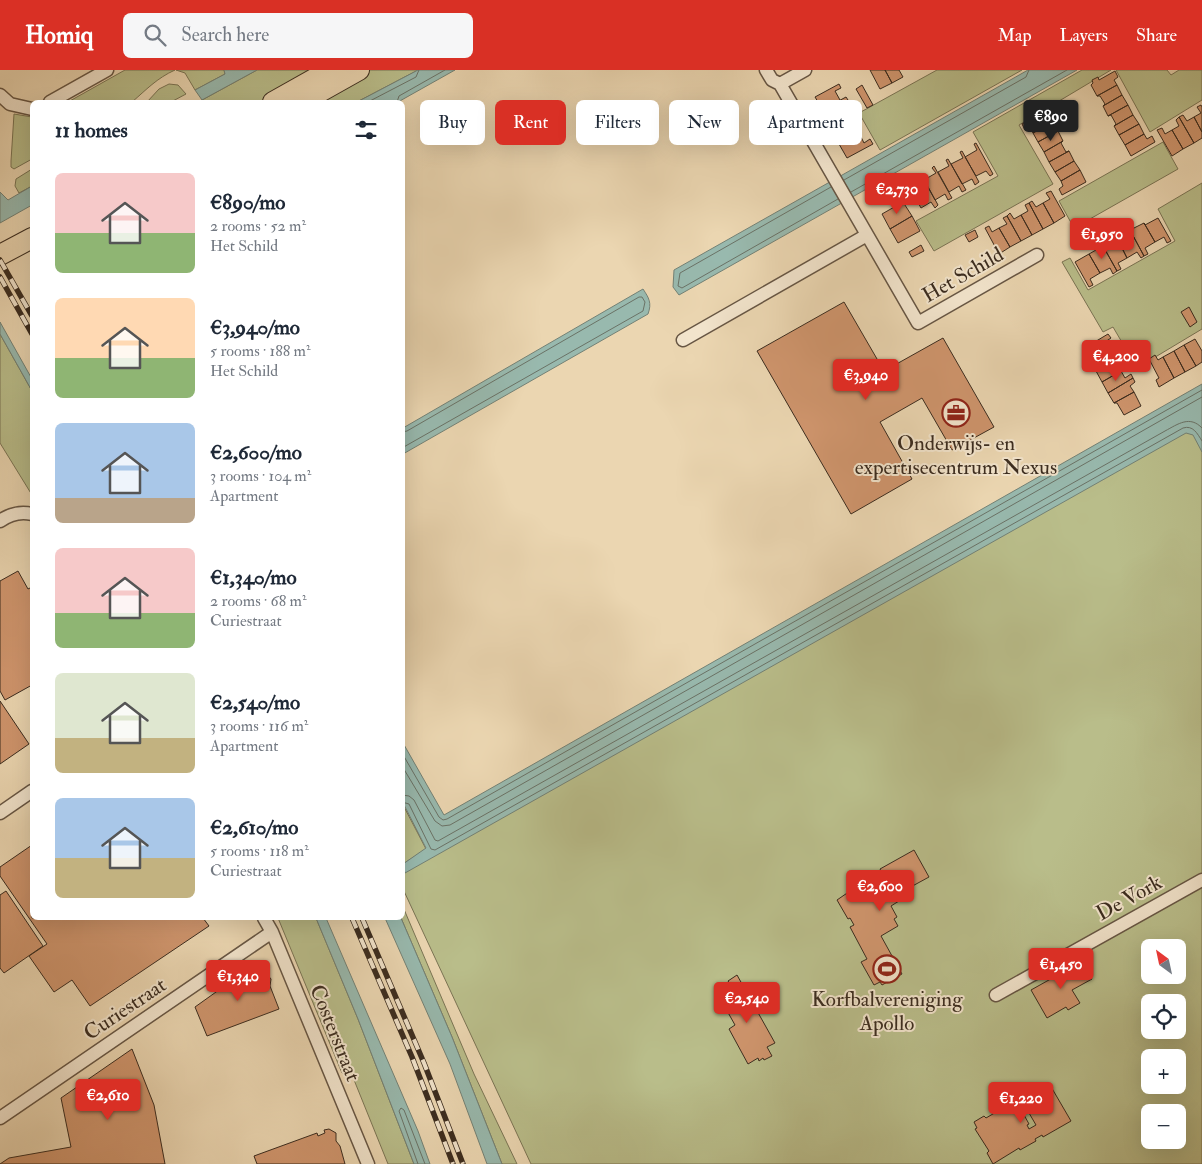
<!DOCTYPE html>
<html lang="en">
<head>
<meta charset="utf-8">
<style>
	body { margin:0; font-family:"IM FELL Double Pica",serif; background:#f6f6f7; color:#1f2937; height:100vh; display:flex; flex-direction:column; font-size:19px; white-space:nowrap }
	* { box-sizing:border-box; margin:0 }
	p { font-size:16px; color:#747a83 }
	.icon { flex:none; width:28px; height:28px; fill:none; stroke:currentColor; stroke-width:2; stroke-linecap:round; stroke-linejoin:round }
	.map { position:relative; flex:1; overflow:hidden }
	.side { position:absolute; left:30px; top:30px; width:375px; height:820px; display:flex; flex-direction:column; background:#fff; border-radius:8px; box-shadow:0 5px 20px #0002 }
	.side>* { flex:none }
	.banner { position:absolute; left:420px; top:30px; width:475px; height:45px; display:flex; gap:10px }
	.needle { width:32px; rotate:327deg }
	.fabs { position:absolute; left:1141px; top:869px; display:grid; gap:10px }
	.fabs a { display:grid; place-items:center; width:45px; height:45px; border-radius:8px; background:#fff; box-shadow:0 5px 20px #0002; font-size:25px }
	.price { position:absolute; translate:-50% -42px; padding:0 11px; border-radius:5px; background:#d93025; color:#fff; font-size:16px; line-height:32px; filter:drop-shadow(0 1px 2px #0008) }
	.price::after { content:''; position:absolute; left:50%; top:30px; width:15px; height:11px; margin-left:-8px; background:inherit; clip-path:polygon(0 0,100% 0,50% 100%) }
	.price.on { background:#222; color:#fff }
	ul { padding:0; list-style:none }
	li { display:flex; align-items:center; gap:15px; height:125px; padding:0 25px }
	li span { display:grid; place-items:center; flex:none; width:140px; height:100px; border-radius:8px; color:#555 }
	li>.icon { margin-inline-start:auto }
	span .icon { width:60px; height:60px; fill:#fffc; stroke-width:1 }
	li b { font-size:21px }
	h2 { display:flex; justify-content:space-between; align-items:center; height:60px; padding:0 25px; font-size:21px }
	.tag { padding:0 18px; border-radius:8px; background:#fff; box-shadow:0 5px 20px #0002; font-size:18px; line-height:45px }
	.tag.on { background:#d93025; color:#fff }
	header { display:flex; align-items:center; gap:30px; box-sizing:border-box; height:70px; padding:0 25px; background:#d93025; color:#fff }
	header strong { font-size:24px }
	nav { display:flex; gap:28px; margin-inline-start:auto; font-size:18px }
	.search { width:350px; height:45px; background:#f6f6f7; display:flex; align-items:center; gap:12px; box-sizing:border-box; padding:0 18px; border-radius:8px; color:#747a83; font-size:19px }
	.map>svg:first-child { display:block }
	.green { fill:#b9bd8a; stroke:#7a7454; fill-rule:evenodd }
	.water { fill:#98b9ae; stroke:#738175 }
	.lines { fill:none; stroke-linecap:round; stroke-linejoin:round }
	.shore { stroke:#6a7266; stroke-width:1 }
	.building { fill:#cf956d; stroke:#3b2c1f }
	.minor-casing { stroke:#675644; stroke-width:15 }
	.primary-casing { stroke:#3b2c1f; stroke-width:22 }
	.minor { stroke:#f2e4cc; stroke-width:12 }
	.primary { stroke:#ebd6b1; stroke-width:20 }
	.rail-casing { stroke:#3b2c1f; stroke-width:5.5 }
	.rail { stroke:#f2e4cc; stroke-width:4; stroke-dasharray:11; stroke-linecap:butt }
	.labels { text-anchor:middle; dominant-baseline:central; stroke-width:4; stroke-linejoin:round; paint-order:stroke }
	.street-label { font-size:21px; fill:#3b2c1f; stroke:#f2e4cc }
	.poi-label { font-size:21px; fill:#3b2c1f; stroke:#f2e4cc }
</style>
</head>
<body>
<header>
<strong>Homiq</strong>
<div class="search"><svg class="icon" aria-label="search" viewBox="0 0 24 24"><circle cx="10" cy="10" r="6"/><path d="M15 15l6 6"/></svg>Search here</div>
<nav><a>Map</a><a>Layers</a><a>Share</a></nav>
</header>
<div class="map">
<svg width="1202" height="1094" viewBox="0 0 1202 1094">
	<rect width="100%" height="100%" fill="#ebd6b1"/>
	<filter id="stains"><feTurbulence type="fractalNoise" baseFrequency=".004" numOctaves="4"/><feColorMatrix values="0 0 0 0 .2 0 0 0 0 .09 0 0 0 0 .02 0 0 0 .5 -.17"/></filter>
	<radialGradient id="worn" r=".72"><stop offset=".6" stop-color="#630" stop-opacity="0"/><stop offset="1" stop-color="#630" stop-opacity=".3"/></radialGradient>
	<!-- green -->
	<path class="green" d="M125,0H175C157,8 146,20 132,32H68Z
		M176,0H224L225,4L195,20L185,3Z
		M257,0H319L262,32H203L202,30Z
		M369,0H418L357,32H312Z
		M937,0H1022L880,80L859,43Z
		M1082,0H1111L1019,55L1053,114L934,181L916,151L998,106L973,62Z
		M1116,0H1167L1171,5L1179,0H1202V30L1150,62Z
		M169,14L178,15L186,24L171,32H147L159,19Z
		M14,44L32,47V89L14,99L11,97V91Z
		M1163,72L1178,99L1074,158L1059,131Z
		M32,99V116L19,123L15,116L16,109Z
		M1202,113V259L1137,298L1113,257L1103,262L1062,192L1070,188L1088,220L1175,171L1158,139Z
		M0,264L32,321V425L0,373Z
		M1194,351L1202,365V1094H531L403,819L402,799ZM1150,878H1178V905H1150ZM1150,932H1178V960H1150ZM1150,988H1178V1015H1150ZM1150,1042H1178V1070H1150Z
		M402,733L426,779L403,794H402Z
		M403,837L474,1004L517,1094H502L452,967L401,848H402Z
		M278,848H316L358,949L414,1094H388L350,1000L342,1003Z"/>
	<!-- water -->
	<path class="water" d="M224,0H257L202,30L195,20L225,4Z
		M418,0H455L398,32H357Z
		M1028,0H1077L679,225L673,217L674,200Z
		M32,116V135L0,153V122L8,130Z
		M643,219C649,228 652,233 648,244L403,384V358Z
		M0,252L32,309V321L0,264Z
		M1202,314V382L1193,365L1186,363L405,803L403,794L426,778L403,733V673L444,745Z
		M316,848H326L418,1061L430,1094H414L358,949Z
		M385,848H401L452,967L502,1094H487L450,994Z"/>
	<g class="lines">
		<!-- shore -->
		<path class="shore" d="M368,32L416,7L419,0
			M397,32L399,26L445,0
			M844,110L1026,7L1029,0
			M831,117L680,203L678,216L682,218L838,129
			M851,122L1067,0
			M402,362L407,361L639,227H642L645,232L643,241L402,378
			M402,683L439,747L443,750L447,749L1202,320
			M402,696L435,751L442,756L450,755L1202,327
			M402,725L409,726L414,730L435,770L438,771L1165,361C1178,354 1190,345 1202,358
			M402,732L409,734L431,779L435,780L1183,358C1193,355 1197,363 1202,371
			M418,1094L399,1041L401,1038L404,1040L425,1094"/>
	</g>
	<!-- building -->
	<path class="building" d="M870,0H885L892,13L880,19Z
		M885,0H899L903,7L892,13Z
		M1115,1L1118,7L1114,10L1117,15L1097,26L1091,15L1093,13L1092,10L1098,7L1099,10Z
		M839,14L841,18L835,21L840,30L820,41L823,40L815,27Z
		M862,15L873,35L867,38L856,19Z
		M1117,15L1122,25L1103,36L1105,34L1100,26H1097Z
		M1122,25L1128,35L1108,46L1103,36Z
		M846,27L848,30L842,34L846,41L827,52L820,41Z
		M1128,35L1133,45L1114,56L1116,54L1111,45L1108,46Z
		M1201,35L1202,37V62L1194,47L1201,43L1197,37Z
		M1042,39L1043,42L1046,40L1053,52L1033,63L1030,58L1025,60L1022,54L1038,45L1036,42Z
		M846,41L850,48L856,45L858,49L833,63L827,52Z
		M1133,45L1139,54L1119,65L1114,56Z
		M1183,45L1187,51L1194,47L1202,62V68L1194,73L1179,47Z
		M1179,47L1194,73L1183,79L1172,60L1179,56L1176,50Z
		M858,49L861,52L855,56L859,63L839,74L833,63Z
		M1053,52L1050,53L1056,62L1058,61L1038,72L1033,63Z
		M1139,54L1144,64L1125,75L1119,65Z
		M1162,58L1165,64L1172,60L1183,79L1172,86L1157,60Z
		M1058,61L1063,71L1044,82L1038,72Z
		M859,63L864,73L870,69L873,74L847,88L839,74Z
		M1144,64L1147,69L1152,66L1155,72L1131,86L1125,75Z
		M1063,71L1061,73L1066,82L1069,81L1049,92L1044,82Z
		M976,73L993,104L990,106L986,101L976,106L965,87L977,80L974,74Z
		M962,81L979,112L975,115L972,109L962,114L951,94L963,88L960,82Z
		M1069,81L1074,91L1055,102L1049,92Z
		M948,89L966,120L962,122L959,116L949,122L938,102L949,96L946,90Z
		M1074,91L1080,100L1061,111L1055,102Z
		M934,96L952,128L948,130L945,124L935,130L924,110L936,103L932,98Z
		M1080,100L1086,112L1062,125L1059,119L1063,116L1061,111Z
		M921,104L938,135L935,138L931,132L921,138L910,118L922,111L919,105Z
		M900,106L907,118L900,122L893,111Z
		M889,118L892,124L880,131L877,125Z
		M1051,121L1065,146L1054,153L1043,133L1050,129L1046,123Z
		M1032,131L1036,137L1043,133L1054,153L1043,159L1029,133Z
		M903,132L912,146L890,159L882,144Z
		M1029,133L1043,159L1032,165L1021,145L1028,141L1025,135Z
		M1010,143L1014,149L1021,145L1032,165L1021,171L1007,146Z
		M912,146L920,161L898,173L890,159Z
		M1007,146L1021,171L1010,177L999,158L1007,154L1003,148Z
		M1158,148L1171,171L1167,173L1164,167L1155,172L1144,153L1145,155Z
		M1144,153L1155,172L1145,178L1148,184L1144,186L1130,160Z
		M989,156L992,162L999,158L1010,177L999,184L985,158Z
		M975,160L978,167L969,172L965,165Z
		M1130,160L1144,186L1141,188L1137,182L1127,188L1117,168Z
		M1117,168L1127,188L1118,193L1121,199L1117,201L1103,176Z
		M921,175L924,181L912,187L909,182Z
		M1103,176L1117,201L1113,204L1110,198L1100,203L1089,184Z
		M1089,184L1100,203L1090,209L1093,215L1089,217L1075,192Z
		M844,232L884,301L943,268L994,357L952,380L922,328L880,352L912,409L851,444L757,281Z
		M1189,237L1197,252L1190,257L1181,242Z
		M1108,264L1111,268L1105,272L1109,279L1090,290L1083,279Z
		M1195,269L1202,281V292L1196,296L1184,275Z
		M1184,275L1196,296L1185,302L1174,281Z
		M1109,279L1113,286L1119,283L1121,287L1096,301L1090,290Z
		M1174,281L1185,302L1174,308L1163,287Z
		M1155,285L1158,290L1163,287L1174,308L1159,317L1156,310L1159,308L1149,289Z
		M1121,287L1123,290L1117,294L1121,301L1102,312L1096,301Z
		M1121,301L1125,308L1131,304L1133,308L1108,323L1102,312Z
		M1133,308L1135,312L1130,316L1134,322L1114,333L1108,323Z
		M1134,322L1141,336L1124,345L1117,333H1114Z
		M18,501L28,519L32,517V615L5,630L0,621V511Z
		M0,631L29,674L0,694Z
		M32,775V848H203L209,856L90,936L72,910L54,922L29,886L47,874L0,806V797Z
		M914,780L929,807L896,825L899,831L891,836L897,847L894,849L898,856L881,866L902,904L882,915L880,912L874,915L861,892L867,889L850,857L854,855L850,848L848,849L837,830L853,819L850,814L868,804L871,809L882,803L880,799Z
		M6,821L43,876L4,903L0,898V825Z
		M1081,892L1092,909L1072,920L1080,933L1068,940L1066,937L1047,948L1031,920Z
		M251,897L266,903L271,909L270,916L279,939L207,966L195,937Z
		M737,905L775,973L767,977L772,986L764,990L763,988L759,991L758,988L748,994L729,959L735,955L721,930L735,922L728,911Z
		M132,979L154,1035L165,1094H0L9,1088L71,1077L61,1028Z
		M1050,1015L1071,1051L1043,1067L1042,1065L1035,1069L1036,1071L1020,1080L1019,1078L993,1094L987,1083L989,1081L975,1059L977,1058L974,1052L984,1046L986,1048L1010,1034L1012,1038L1018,1034L1029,1054L1027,1055L1029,1059L1036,1055L1022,1031Z
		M329,1059L336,1063V1071L340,1076L345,1094H257L254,1086L317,1063L318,1066L325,1063L324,1060Z"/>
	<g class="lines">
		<!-- minor casing -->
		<g class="minor-casing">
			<path id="minor" d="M766,0L772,10L780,14L918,253L1037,185
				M780,14L805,0
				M0,25L10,34L32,39
				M50,32L107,0
				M683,270L867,165
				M0,451C10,444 20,441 32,444
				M0,743L32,721
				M264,848L272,862L368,1094
				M996,925L1202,810
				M0,1048L272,862"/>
		</g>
		<!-- primary casing -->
		<g class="primary-casing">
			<path id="primary" d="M273,32L330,0
				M302,32L359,0
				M0,185L32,168"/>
		</g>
		<!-- minor -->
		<use href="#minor" class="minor"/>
		<!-- primary -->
		<use href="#primary" class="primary"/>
		<!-- rail casing -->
		<g class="rail-casing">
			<path id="rail" d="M0,190L32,246
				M0,207L32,264
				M352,848L412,987L453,1094
				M362,848L424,993L463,1094"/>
		</g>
		<!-- rail -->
		<use href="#rail" class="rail"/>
	</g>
	<!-- icons -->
	<defs>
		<g id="office-ring" transform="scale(1.4375)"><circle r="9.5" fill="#f2e4cc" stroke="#8f2418" stroke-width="1.5"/><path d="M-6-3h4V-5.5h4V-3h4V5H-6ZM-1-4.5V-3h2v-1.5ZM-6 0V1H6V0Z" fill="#8f2418"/></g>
		<g id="stadium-ring" transform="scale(1.4375)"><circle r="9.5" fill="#f2e4cc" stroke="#8f2418" stroke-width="1.5"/><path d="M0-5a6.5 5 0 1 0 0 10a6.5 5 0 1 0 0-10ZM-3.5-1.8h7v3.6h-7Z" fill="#8f2418"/></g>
	</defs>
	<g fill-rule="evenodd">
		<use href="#office-ring" x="956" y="343"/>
		<use href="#stadium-ring" x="887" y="899"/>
	</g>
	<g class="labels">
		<!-- street labels -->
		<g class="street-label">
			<text transform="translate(963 205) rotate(-30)">Het Schild</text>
			<text transform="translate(1129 828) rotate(-29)">De Vork</text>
			<text transform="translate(125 939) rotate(-34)">Curiestraat</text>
			<text transform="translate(335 963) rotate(68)">Costerstraat</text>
		</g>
		<!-- poi labels -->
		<g class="poi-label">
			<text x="956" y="373">Onderwijs- en<tspan x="956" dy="24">expertisecentrum Nexus</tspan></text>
			<text x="887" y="929">Korfbalvereniging<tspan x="887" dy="24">Apollo</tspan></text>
		</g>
	</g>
	<rect width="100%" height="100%" filter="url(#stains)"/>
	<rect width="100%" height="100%" fill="url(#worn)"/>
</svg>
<div class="fabs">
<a><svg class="needle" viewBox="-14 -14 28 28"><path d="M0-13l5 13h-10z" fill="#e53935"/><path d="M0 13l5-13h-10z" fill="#747a83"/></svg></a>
<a><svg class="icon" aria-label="locate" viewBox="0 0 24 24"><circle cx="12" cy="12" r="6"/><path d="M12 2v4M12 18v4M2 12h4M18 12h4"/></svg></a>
<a>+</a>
<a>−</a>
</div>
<b class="price on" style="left:1051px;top:72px">€890</b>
<b class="price" style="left:897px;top:145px">€2,730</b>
<b class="price" style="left:1102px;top:190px">€1,950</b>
<b class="price" style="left:1116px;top:312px">€4,200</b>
<b class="price" style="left:866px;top:331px">€3,940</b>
<b class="price" style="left:880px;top:842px">€2,600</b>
<b class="price" style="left:1061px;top:920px">€1,450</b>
<b class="price" style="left:238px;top:932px">€1,340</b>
<b class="price" style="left:747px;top:954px">€2,540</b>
<b class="price" style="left:108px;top:1051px">€2,610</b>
<b class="price" style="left:1021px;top:1054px">€1,220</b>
<div class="banner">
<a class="tag">Buy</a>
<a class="tag on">Rent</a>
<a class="tag">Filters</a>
<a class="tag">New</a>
<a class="tag">Apartment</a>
</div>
<section class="side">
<h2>11 homes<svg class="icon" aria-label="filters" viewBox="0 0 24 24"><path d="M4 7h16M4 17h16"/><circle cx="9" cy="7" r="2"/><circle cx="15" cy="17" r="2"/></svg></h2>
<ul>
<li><span style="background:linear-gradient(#f6c9c9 60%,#8fb573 0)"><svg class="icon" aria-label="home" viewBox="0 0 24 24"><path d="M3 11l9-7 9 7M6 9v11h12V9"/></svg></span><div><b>€890/mo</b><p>2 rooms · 52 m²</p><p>Het Schild</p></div></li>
<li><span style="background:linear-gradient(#ffd9b3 60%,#8fb573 0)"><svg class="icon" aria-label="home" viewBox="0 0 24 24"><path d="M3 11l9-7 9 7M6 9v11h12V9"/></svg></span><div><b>€3,940/mo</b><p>5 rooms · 188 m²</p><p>Het Schild</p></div></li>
<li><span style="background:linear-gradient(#a9c7e8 75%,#b9a48a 0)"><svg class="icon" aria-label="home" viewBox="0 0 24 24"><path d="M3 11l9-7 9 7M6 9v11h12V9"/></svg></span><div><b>€2,600/mo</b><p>3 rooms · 104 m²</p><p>Apartment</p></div></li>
<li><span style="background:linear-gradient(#f6c9c9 65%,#8fb573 0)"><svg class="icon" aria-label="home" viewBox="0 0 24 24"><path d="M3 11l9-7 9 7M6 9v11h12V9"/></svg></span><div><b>€1,340/mo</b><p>2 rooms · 68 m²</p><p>Curiestraat</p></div></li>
<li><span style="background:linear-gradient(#dfe7d0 65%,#c2b280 0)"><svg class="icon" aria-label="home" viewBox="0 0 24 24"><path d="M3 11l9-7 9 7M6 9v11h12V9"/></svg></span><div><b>€2,540/mo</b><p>3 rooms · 116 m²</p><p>Apartment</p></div></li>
<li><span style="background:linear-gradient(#a9c7e8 60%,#c2b280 0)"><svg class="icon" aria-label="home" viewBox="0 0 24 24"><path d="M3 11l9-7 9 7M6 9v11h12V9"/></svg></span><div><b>€2,610/mo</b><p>5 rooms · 118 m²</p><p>Curiestraat</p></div></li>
</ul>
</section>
</div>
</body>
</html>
